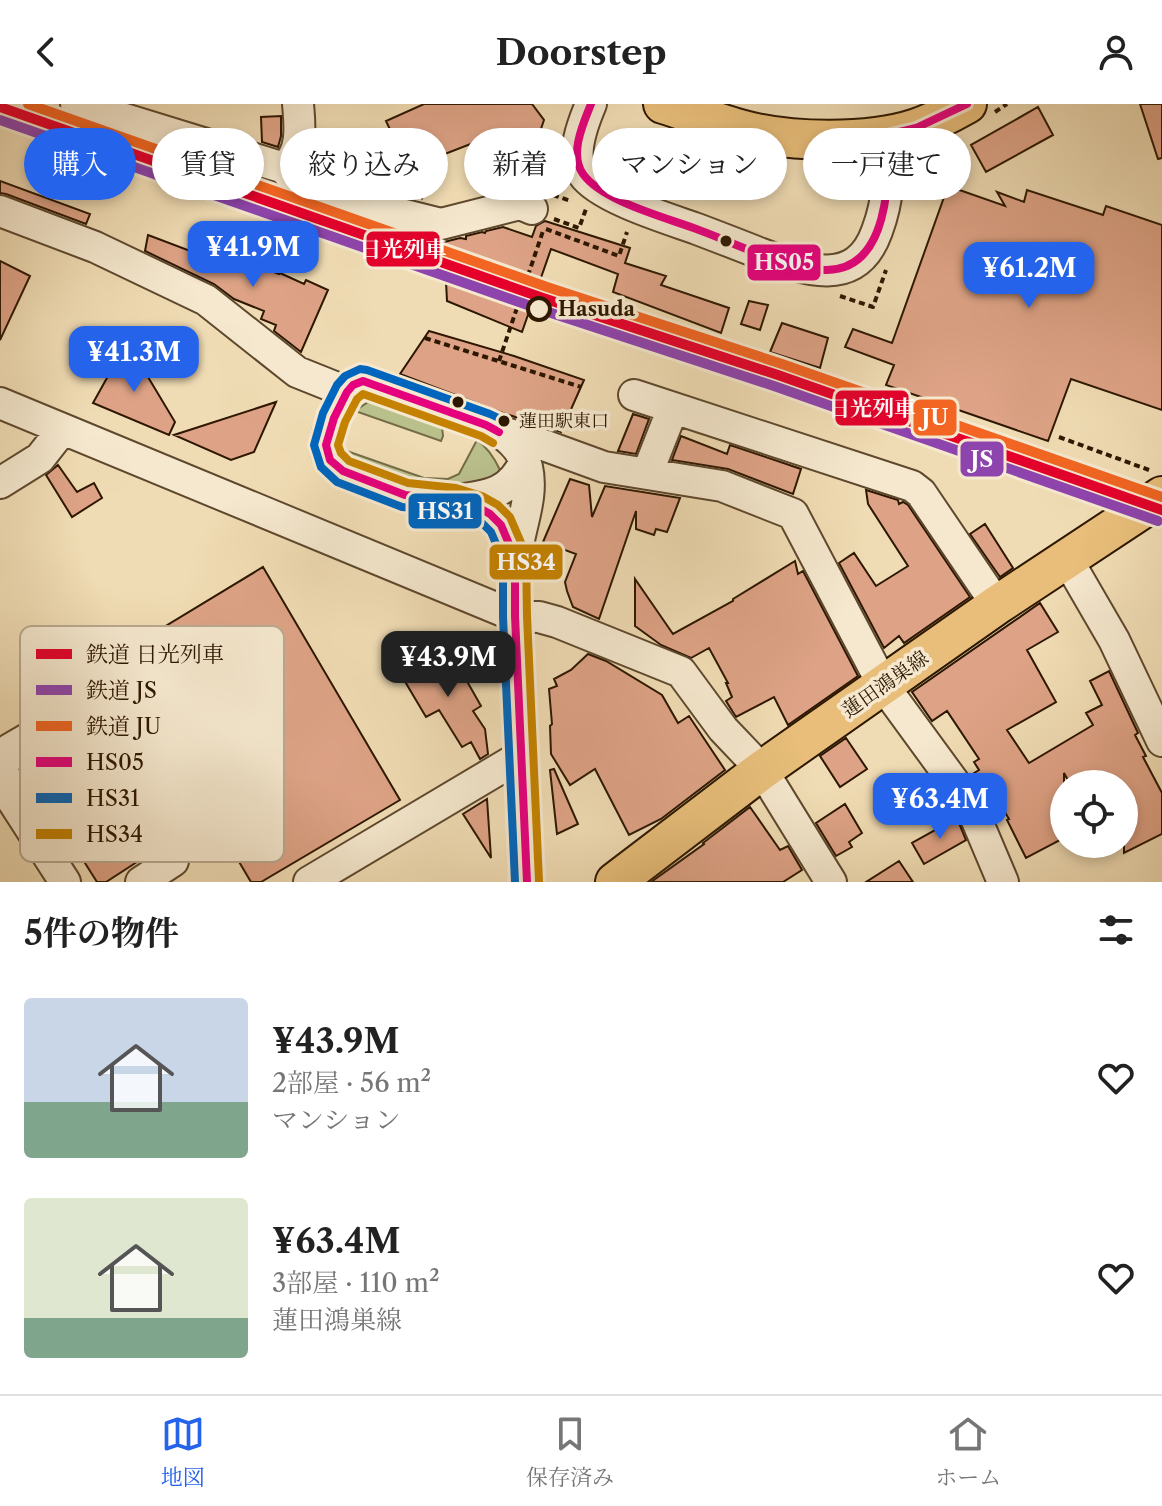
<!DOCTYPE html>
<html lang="ja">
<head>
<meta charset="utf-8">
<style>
	body { margin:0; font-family:"Libre Caslon Text","Noto Serif JP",serif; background:#f6f6f6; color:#222; height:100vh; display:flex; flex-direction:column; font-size:30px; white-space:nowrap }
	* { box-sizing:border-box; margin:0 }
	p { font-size:26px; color:#767676 }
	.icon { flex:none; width:44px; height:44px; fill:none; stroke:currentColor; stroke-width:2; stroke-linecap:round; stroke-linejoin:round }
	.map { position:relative; height:778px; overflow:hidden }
	.drawer { display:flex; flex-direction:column; background:#fff; flex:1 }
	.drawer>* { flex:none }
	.banner { position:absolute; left:24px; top:24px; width:1114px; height:72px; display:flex; gap:16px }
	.controls { position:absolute; left:1050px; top:666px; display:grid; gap:16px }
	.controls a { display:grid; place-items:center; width:88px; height:88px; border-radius:50%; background:#fff; box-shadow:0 4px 12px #0003; font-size:40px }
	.price { position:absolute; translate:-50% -68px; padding:0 18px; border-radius:16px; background:#2563eb; color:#fff; font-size:26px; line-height:52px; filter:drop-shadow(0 2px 4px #0008) }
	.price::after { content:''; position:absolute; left:50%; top:48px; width:24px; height:18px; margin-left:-12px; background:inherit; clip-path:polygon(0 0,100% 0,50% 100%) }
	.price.selected { background:#222; color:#fff }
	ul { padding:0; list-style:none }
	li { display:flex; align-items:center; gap:24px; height:200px; padding:0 24px }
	li span { display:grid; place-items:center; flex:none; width:224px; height:160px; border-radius:8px; color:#555 }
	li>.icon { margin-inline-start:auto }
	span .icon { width:96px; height:96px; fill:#fffc; stroke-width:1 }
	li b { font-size:34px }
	h2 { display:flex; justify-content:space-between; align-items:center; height:96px; padding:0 24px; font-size:34px }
	.tag { padding:0 28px; border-radius:36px; background:#fff; box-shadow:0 4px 12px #0003; font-size:28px; line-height:72px }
	.tag.selected { background:#2563eb; color:#fff }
	header { display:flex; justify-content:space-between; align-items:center; height:104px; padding:0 24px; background:#fff; font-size:36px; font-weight:700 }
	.dock { display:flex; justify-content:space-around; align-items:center; height:112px; border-top:2px solid #e0e0e0; background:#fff; font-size:22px; color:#767676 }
	.dock a { display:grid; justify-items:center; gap:4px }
	.dock .selected { color:#2563eb }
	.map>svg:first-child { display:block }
	.green { fill:#bac08c; stroke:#746c46; stroke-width:2 }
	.building { fill:#dea386; stroke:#2d1700; stroke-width:2 }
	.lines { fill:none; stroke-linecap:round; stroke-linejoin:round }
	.minor-casing { stroke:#5e482d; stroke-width:34 }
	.major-casing { stroke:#2d1700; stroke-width:42 }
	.path { stroke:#2d1700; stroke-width:4; stroke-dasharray:6 4; stroke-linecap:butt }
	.minor { stroke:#f5e8ce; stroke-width:30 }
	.major { stroke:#e8be7a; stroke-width:38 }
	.bus-1-casing { stroke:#f5e8ce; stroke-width:14 }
	.bus-2-casing { stroke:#f5e8ce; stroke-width:14 }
	.bus-3-casing { stroke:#f5e8ce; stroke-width:14 }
	.bus-1 { stroke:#e5007d; stroke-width:8 }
	.bus-2 { stroke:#0065bd; stroke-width:8 }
	.bus-3 { stroke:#c48200; stroke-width:8 }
	.rail-1-casing { stroke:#f5e8ce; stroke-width:16 }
	.rail-2-casing { stroke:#f5e8ce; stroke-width:16 }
	.rail-3-casing { stroke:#f5e8ce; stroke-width:16 }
	.rail-1 { stroke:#e4002b; stroke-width:10 }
	.rail-2 { stroke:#8e44ad; stroke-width:10 }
	.rail-3 { stroke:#f26522; stroke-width:10 }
	.bus-dot { fill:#2d1700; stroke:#f5e8ce; stroke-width:3 }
	.stop-dot { fill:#f5e8ce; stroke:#2d1700; stroke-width:4 }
	.labels { text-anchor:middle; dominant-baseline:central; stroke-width:7; stroke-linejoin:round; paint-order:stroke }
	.bus-label { font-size:18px; fill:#2d1700; stroke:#f5e8ce; text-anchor:start }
	.stop-label { font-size:20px; font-weight:bold; fill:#2d1700; stroke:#f5e8ce; text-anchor:start }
	.street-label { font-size:20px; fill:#2d1700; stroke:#f5e8ce }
	.key { fill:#f5e8ce; stroke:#b9a990; stroke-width:2 }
	.key-label { font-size:22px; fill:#2d1700 }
	.line-badge { stroke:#f5e8ce; stroke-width:3 }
	.badge-label { font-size:22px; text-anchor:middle; font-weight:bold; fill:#fff }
</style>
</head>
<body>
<header><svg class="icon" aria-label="back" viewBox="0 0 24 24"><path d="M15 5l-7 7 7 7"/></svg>Doorstep<svg class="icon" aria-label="person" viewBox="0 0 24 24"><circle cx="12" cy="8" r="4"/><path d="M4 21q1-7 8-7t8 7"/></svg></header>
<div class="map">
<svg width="1162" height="778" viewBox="0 0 1162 778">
	<rect width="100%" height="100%" fill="#f0dcb4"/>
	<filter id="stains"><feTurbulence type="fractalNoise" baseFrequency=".0025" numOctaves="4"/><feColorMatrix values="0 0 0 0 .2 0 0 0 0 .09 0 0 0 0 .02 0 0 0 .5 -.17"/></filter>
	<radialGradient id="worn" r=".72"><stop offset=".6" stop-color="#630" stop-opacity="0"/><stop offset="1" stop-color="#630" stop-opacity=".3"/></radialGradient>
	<!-- green -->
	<path class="green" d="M368,298C390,300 423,312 442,323L443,332L441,337L355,307Z
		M477,336C488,344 494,353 500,366L494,378L478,386L417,384L354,360L347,347L424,374L448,375L459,370Z"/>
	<!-- building -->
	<path class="building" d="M424,0H532L544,16L527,66L491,81L473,39L437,53L422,94L386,17Z
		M1140,0H1162V54L1158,55Z
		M1038,3L1053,31L986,68L971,41Z
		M281,12V32L278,43L262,38L261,13Z
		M0,77L90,110L86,120L6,90L0,89Z
		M948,82L1005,102L997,88L1024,98L1027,86L1103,111L1106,102L1162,121V306L1071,275L1048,337L886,281L894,261L845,243L853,225L892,239Z
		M545,117L630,144L625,159L666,172L661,181L729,204L721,229L613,188L618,170L551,145L522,228L447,197L444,138L460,134L466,135V132L482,128L485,129L486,127L503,123L532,133L536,122Z
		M148,131L222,159L226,149L279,170L280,169L304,180L306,176L328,186L301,248L274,227L276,221L261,215L264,207L234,195L214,180L145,147Z
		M0,157L30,172L0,236Z
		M749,197L768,201L760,226L741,220Z
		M782,219L828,234L820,264L770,248Z
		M429,227L514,252L584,276L561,328L500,308L400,270Z
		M127,238L175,318L169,331L93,299Z
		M276,298L254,348L231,356L174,331Z
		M633,310L649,315L636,350L618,347Z
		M681,332L727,350L730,341L801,365L793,390L728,365L672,356Z
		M58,361L77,388L94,379L102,394L72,413L46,371Z
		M570,375L589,381L592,413L605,382L680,394L667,428L656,425L654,431L636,425V407L599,515L573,503L567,487L565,478L576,450L543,438Z
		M866,386L898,396L899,400L903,398L908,401L970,493L904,539L899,532L884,544L839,459L854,449L876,482L908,462L868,400Z
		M985,420L1013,464L1000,473L970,430Z
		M795,457L798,470L803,467L858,572L788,621L774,593L736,613L726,597L732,593L726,579H728L709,544L691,554L661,541L635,522V475L673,530L733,497V495Z
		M263,463L400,696L261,778H251L168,638L148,642L98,563Z
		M1040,499L1058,528L1027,546L1056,598L1007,626L1029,659L1093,621L1086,609L1102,601L1090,577L1109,567L1138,629L1135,631L1146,652L1143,653L1162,689V730L1124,749V680H1070L1064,669V734L1026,754L1007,716L1009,715L990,683L983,688L971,671L979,666L974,658L979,655L947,607L932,617L912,588Z
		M451,549L481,602L473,607L485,625L488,650L480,655L471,638L462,643L439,606L426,613L397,564L413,555L421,568Z
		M588,550L606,557L662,591L678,619L689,612L725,666L661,715L629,731L595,665L570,681L551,650L550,622L552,620L549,585L557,582L554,575L571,566Z
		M846,634L867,665L840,683L820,652Z
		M52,643L58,651L70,644L140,756L106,778H97L28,669L35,665L31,655Z
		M554,665L578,720L557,730L550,666Z
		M487,695L491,754L463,710Z
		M845,700L862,729L849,738L852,743L836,752L816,719Z
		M750,703L780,746L788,742L802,766L783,778H651L704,740L703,739Z
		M957,714L966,736L924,760L912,739Z
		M899,757L913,778H866Z"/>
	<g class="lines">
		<!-- minor casing -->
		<g class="minor-casing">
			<path id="minor" d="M76,0L284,64L292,74L365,101L441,120L520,100L532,105
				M591,0C583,19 570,51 583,70C599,94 669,115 697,125C718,133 739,141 759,149C804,166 856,186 877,127C889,95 890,65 887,31
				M284,64C303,48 300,23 298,0
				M0,107L95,143L206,196L297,268L347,288
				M634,291L912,382L921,389L997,501
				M0,299L515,512L539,513L557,518L681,568L723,625L762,666L831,778
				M501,328L527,335L604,363L722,382L793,410L883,581L970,700L1003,778
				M647,370L673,304
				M0,379L40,354L62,326
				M456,396C488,392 512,389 525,356
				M515,454C508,437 503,419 487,408C462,391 431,398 404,391C394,388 385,383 376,379C358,372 326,365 326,341C326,328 335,312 340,301C347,286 354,275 371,279L486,321C505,330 521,342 527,363C535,397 515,432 515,466C515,570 522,674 527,778
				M1067,455L1114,536L1162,637
				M101,638L173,757L141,778
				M3,664L9,691L65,778
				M0,666L3,664L10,645L96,595
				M309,778L521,652"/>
		</g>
		<!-- major casing -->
		<g class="major-casing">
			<path id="major" d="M663,0C689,8 714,18 740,25C789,39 869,40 917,24C934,18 951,9 967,0
				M615,778L762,666L997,501L1162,392"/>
		</g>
		<!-- path -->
		<path class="path" d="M995,8L1007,0
			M538,78L551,33
			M915,82L920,66L933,52
			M553,91L571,97
			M554,115L579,124L586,105
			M546,125L619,152L627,128
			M840,192L873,203L886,166
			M425,234L581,283
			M499,257L543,127
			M1059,333L1149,366"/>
		<!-- minor -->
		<use href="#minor" class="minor"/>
		<!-- major -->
		<use href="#major" class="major"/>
		<!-- bus-1 casing -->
		<g class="bus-1-casing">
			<path id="bus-1" d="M591,0C583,20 569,50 583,70C603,98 668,114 699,126C735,139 789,167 827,166C889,165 890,75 887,31L916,24L967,0
				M499,328L486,321L363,277L353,281L347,288L334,314L326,341L330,356L343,367L405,391L454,396L476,402L490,410L501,421L515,454V512L527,778"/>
		</g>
		<!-- bus-2 casing -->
		<g class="bus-2-casing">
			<path id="bus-2" d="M505,317L490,310L367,266L360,265L345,272L337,281L323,309L314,341L321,363L337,378L402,403L452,408L471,413L483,420L491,428L503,456V513L515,778"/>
		</g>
		<!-- bus-3 casing -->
		<g class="bus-3-casing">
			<path id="bus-3" d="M493,339L481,332L363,290L357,295L345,318L338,341L341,349L349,357L408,379L456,384L482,392L498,401L510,413L526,450L527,512L539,777"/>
		</g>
		<!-- bus-1 -->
		<use href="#bus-1" class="bus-1"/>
		<!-- bus-2 -->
		<use href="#bus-2" class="bus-2"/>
		<!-- bus-3 -->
		<use href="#bus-3" class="bus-3"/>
		<!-- rail-1 casing -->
		<g class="rail-1-casing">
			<path id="rail-1" d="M0,3L543,194L778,271L1162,406"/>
		</g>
		<!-- rail-2 casing -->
		<g class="rail-2-casing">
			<path id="rail-2" d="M0,16L539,205L774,282L1158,417"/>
		</g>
		<!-- rail-3 casing -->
		<g class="rail-3-casing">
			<path id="rail-3" d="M28,0L547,183L782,260L1162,393"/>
		</g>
		<!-- rail-1 -->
		<use href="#rail-1" class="rail-1"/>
		<!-- rail-2 -->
		<use href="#rail-2" class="rail-2"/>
		<!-- rail-3 -->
		<use href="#rail-3" class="rail-3"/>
	</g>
	<!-- markers -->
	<g class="bus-dot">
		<circle cx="726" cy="137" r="7"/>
		<circle cx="458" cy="298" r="7"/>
		<circle cx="504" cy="317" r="7"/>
	</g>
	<circle class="stop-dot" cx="539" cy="205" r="11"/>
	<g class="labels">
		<!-- bus labels -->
		<g class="bus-label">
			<text x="519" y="317">蓮田駅東口</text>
		</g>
		<!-- stop labels -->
		<g class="stop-label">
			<text x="558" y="205">Hasuda</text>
		</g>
		<!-- street labels -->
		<g class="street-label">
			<text transform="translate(885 580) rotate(-35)">蓮田鴻巣線</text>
		</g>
	</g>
	<!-- legend -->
	<rect x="20" y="522" width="264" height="236" rx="12" class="key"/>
	<rect x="36" y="545" width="36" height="10" fill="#e4002b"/>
	<rect x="36" y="581" width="36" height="10" fill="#8e44ad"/>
	<rect x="36" y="617" width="36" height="10" fill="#f26522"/>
	<rect x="36" y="653" width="36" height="10" fill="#e5007d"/>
	<rect x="36" y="689" width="36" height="10" fill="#0065bd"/>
	<rect x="36" y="725" width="36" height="10" fill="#c48200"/>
	<g class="key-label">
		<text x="86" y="558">鉄道 日光列車</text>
		<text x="86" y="594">鉄道 JS</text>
		<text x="86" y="630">鉄道 JU</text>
		<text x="86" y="666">HS05</text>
		<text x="86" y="702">HS31</text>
		<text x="86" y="738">HS34</text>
	</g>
	<g class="line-badge">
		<rect x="365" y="126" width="76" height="38" rx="8" fill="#e4002b"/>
		<rect x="746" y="139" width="76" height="39" rx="8" fill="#e5007d"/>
		<rect x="834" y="285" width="76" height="38" rx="8" fill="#e4002b"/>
		<rect x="912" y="294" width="46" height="39" rx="8" fill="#f26522"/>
		<rect x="959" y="336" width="46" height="38" rx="8" fill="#8e44ad"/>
		<rect x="407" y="388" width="76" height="38" rx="8" fill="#0065bd"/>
		<rect x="488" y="439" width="76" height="38" rx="8" fill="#c48200"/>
	</g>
	<g class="badge-label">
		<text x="403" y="153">日光列車</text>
		<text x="784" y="166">HS05</text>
		<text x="872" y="312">日光列車</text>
		<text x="935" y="321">JU</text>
		<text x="982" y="363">JS</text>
		<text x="445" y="415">HS31</text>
		<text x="526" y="466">HS34</text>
	</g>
	<rect width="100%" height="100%" filter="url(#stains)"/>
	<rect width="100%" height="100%" fill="url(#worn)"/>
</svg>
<div class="controls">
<a><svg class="icon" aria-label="locate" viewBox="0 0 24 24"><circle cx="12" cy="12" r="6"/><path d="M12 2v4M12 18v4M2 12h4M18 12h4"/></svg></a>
</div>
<b class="price" style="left:253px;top:185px">¥41.9M</b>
<b class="price" style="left:1029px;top:206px">¥61.2M</b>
<b class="price" style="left:134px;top:290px">¥41.3M</b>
<b class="price selected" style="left:448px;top:595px">¥43.9M</b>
<b class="price" style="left:940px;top:737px">¥63.4M</b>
<div class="banner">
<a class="tag selected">購入</a>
<a class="tag">賃貸</a>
<a class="tag">絞り込み</a>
<a class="tag">新着</a>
<a class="tag">マンション</a>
<a class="tag">一戸建て</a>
</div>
</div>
<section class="drawer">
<h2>5件の物件<svg class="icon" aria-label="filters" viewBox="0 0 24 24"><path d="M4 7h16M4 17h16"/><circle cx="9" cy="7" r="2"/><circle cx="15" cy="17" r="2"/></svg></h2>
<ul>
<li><span style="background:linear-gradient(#c9d6e8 65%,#7fa58c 0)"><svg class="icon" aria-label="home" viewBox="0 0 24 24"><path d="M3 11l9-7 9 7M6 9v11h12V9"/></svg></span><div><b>¥43.9M</b><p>2部屋 · 56 m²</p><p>マンション</p></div><svg class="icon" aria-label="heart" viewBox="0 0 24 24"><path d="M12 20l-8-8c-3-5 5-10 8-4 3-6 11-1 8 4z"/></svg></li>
<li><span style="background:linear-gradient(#dfe7d0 75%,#7fa58c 0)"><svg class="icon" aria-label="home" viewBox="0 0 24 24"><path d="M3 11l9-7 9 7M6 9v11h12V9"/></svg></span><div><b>¥63.4M</b><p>3部屋 · 110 m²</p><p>蓮田鴻巣線</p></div><svg class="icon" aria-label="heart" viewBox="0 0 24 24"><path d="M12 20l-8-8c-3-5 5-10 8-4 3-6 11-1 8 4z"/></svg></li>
</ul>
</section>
<nav class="dock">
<a class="selected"><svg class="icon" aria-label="map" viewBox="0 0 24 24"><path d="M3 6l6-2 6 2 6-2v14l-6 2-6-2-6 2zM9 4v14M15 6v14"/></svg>地図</a>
<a><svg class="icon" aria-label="saved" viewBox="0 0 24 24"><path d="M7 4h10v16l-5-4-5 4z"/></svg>保存済み</a>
<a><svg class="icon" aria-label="home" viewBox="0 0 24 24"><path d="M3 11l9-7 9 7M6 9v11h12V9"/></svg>ホーム</a>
</nav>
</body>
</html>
